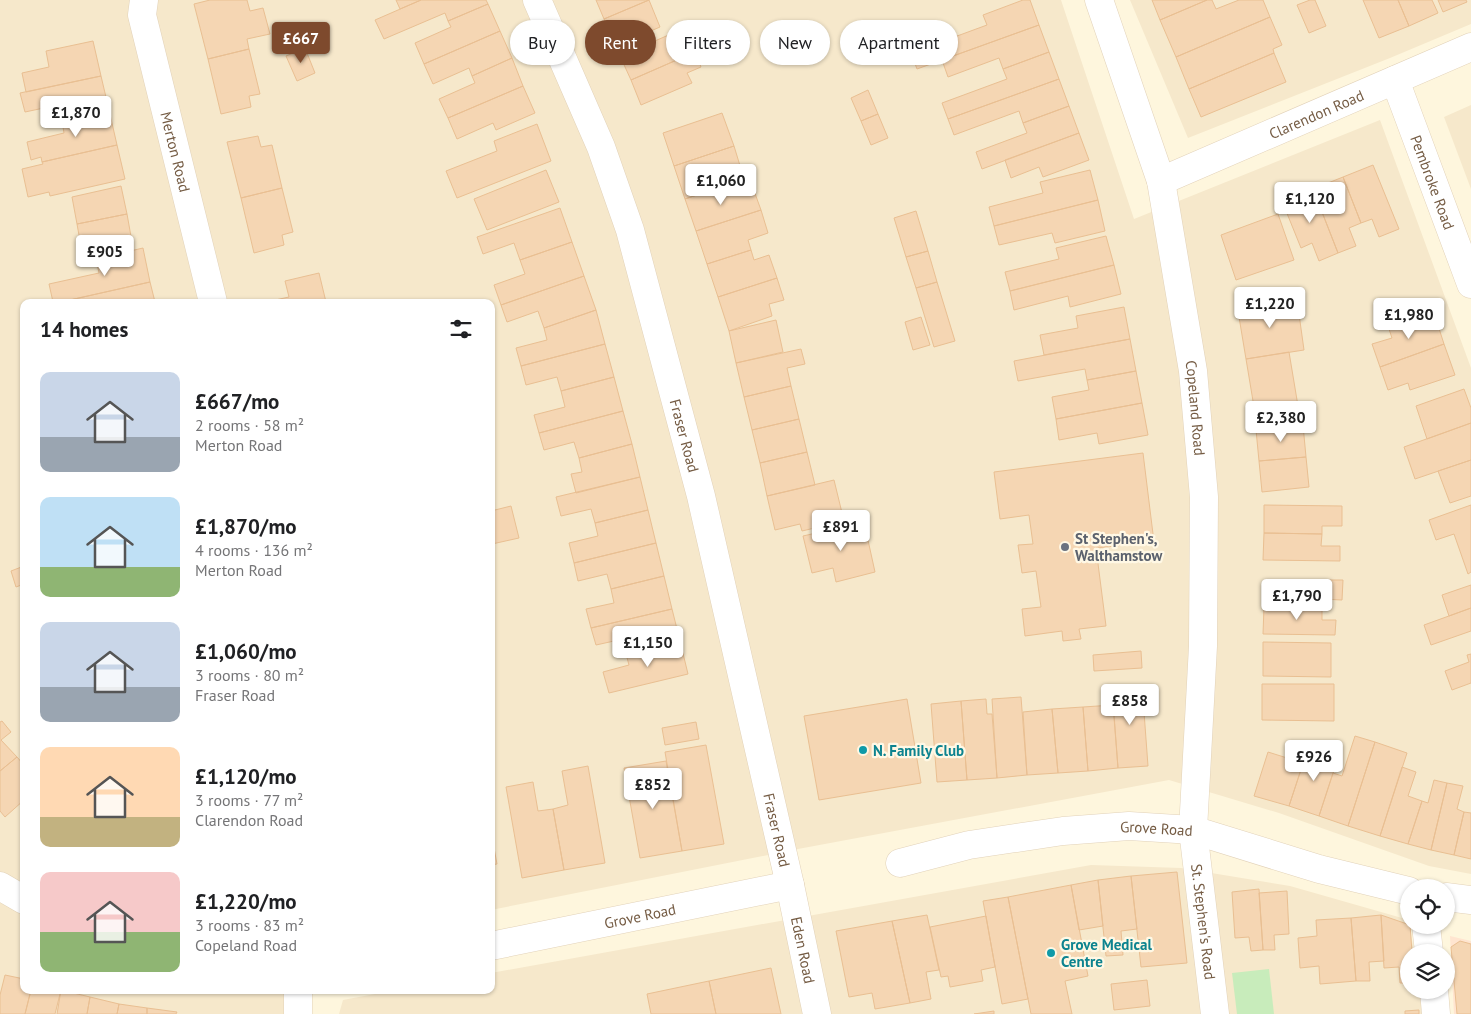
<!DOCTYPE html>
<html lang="en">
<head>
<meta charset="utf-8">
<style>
	body { margin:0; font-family:"PT Sans",sans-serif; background:#f6f6f6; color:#202124; height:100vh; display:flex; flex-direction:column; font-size:19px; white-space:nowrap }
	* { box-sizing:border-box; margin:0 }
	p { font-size:16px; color:#757577 }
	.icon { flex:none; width:28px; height:28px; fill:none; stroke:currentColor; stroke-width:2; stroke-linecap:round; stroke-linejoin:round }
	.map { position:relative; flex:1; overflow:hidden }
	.side { position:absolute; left:20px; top:299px; width:475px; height:695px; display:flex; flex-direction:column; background:#fff; border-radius:10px; box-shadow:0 1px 4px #0004 }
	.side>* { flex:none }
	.guide { position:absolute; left:510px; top:20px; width:475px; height:45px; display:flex; gap:10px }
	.tools { position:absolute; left:1400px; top:879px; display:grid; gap:10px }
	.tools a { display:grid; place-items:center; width:55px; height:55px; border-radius:50%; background:#fff; box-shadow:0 1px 4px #0004; font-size:25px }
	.price { position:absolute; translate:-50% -42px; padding:0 11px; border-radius:5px; background:#fff; color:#222; font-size:16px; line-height:32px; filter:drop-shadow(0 1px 2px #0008) }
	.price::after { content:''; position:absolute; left:50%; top:30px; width:15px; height:11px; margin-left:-8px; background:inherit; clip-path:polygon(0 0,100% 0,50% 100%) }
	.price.current { background:#7e4a2d; color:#fff }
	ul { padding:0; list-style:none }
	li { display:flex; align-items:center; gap:15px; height:125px; padding:0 20px }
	li span { display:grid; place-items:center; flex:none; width:140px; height:100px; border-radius:10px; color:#555 }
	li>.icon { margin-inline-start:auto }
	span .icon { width:60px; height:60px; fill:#fffc; stroke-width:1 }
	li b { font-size:21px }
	h2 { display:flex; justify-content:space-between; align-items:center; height:60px; padding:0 20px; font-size:21px }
	.pill { padding:0 18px; border-radius:22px; background:#fff; box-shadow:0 1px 4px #0004; font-size:18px; line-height:45px }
	.pill.current { background:#7e4a2d; color:#fff }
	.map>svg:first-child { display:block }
	.residential { fill:#f6e8cb }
	.commercial { fill:#ffe5d0 }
	.green { fill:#c8ecbb }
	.building { fill:#f5d6b3; stroke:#e9bf92 }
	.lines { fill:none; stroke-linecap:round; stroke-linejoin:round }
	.street-casing { stroke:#e2d2b9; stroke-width:29 }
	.street { stroke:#fff; stroke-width:28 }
	.worship-dot { fill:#6b7280; stroke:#fff8e5; stroke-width:2 }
	.culture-dot { fill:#0f9aa8; stroke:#fff8e5; stroke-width:2 }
	.labels { text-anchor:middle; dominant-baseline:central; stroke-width:4.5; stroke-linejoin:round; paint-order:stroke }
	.street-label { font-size:15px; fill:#755c44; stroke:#fff8e5 }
	.worship-label { font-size:15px; font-weight:bold; fill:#5b616d; stroke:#fff8e5; text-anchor:start }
	.culture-label { font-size:15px; font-weight:bold; fill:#0d838f; stroke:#fff8e5; text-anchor:start }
</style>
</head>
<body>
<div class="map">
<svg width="1471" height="1014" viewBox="0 0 1471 1014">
	<rect width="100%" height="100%" fill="#fef6dd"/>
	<!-- residential -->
	<path class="residential" d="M0,0H1061L1134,219L1380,120L1471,368V874L1429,866L1279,813L1169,780L798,849L491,910V302H24V990H292L298,1014H0Z
		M1130,0H1471V24L1390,58L1188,138Z
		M1471,105V189L1444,117Z
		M1091,865L1181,868L1290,886L1409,920L1414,952H1409V990H1419L1423,1014H339L343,1000L396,990H491V973Z"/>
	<!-- commercial -->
	<path class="commercial" d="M1450,936L1471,941V1014H1454Z"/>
	<!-- green -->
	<path class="green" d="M1269,969L1274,1014H1237L1232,973Z"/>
	<!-- building -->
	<path class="building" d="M210,0H247L250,11L263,8L270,34L247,39L249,49L208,59L194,4Z
		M396,0H421L400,9Z
		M421,0H486L488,4L448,21L445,13L384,39L375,20Z
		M596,0H649L604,19Z
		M649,0L660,27L616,46L604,19Z
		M1023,0H1030L1039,25L917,69L911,53L987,25L983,15Z
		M1152,0H1207L1160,20Z
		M1207,0H1212L1216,9L1239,0H1263L1270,17L1176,57L1160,20Z
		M1310,0H1315L1326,26L1309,33L1297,5Z
		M1363,0H1398L1409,26L1379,38Z
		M1398,0H1432L1438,13L1409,26Z
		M1438,0H1466L1467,2L1443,12Z
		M488,4L500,31L424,64L415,43L451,27L448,21Z
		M1270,17L1282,45L1273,49L1274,53L1189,89L1176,57Z
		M1039,25L1049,52L1003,69L999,58L948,77L942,60Z
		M500,31L512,58L472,76L469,68L433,84L424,64Z
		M671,34L675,43L688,37L695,52L631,80L620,56Z
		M93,41L101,76L26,92L22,73L49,67L46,51Z
		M305,48L315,73L297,81L286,56Z
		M249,49L260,94L249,96L251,107L221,114L208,59Z
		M695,52L701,67L687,73L692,83L641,105L631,80Z
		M1049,52L1059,79L948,119L942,103L1007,79L1003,69Z
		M1274,53L1286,82L1201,117L1189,89Z
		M512,58L523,86L448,118L439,99L475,83L472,76Z
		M101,76L109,110L62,121L58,105L25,112L20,93Z
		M1059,79L1069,106L1023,123L1019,111L954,135L948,119Z
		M523,86L535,113L496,130L493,123L457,139L448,118Z
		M868,90L878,114L861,121L851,98Z
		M1069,106L1079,133L982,169L976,152L1027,133L1023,123Z
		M109,110L117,145L42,162L41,157L31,160L27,142L64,133L62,121Z
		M722,113L734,146L674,166L663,133Z
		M878,114L888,138L871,145L861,121Z
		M537,124L551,161L457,198L446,171L497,151L494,141Z
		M1079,133L1089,160L1043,177L1039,167L1011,178L1005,160Z
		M258,136L261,147L272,145L282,188L241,198L227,142Z
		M117,145L125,179L50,196L49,192L28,197L22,169L43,164L42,162Z
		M734,146L741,169L726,174L729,184L685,199L674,166Z
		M1373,165L1399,229L1379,237L1372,219L1361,223L1343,177Z
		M546,170L559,202L487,230L474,199Z
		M1090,170L1098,200L994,226L989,207L1043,193L1040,182Z
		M1343,177L1361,223L1349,228L1356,246L1338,253L1313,189Z
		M729,184L733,195L753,188L761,210L696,231L685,199Z
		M121,186L127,214L77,224L72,197Z
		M282,188L293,232L282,235L284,245L254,253L241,198Z
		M1313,189L1338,253L1319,261L1312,243L1301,248L1282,201Z
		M1098,200L1105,231L1055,243L1052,233L999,245L994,226Z
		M560,208L572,242L520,260L514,243L483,254L477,237Z
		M761,210L768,233L748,240L751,250L707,264L696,231Z
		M916,211L928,251L906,257L894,218Z
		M127,214L132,242L82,252L77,224Z
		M1278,214L1294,260L1236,280L1221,235Z
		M1106,236L1114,265L1010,291L1005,272L1059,259L1056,248Z
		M572,242L584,276L501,305L494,285L525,274L520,260Z
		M143,248L150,282L61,302H53L49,284L99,273L96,259Z
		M751,250L754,260L769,255L777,278L718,297L707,264Z
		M928,251L937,282L916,288L906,257Z
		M1114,265L1121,294L1070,307L1068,296L1014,310L1010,291Z
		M319,273L326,302H266L289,297L285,281Z
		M584,276L596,310L544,328L538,311L507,322L501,305Z
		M777,278L784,300L769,304L772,316L729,331L718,297Z
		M150,282L155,302H61Z
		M937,282L955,341L934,347L916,288Z
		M1281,298L1283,309L1298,307L1304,350L1246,359L1237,305Z
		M1124,307L1130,339L1044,355L1040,335L1078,328L1076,316Z
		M596,310L605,344L521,366L516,348L547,340L544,328Z
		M1434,313L1444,344L1380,367L1372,344L1392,338L1389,329Z
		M921,317L930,345L913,350L905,322Z
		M776,320L783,352L736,363L729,331Z
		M1130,339L1136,371L1087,380L1085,369L1018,381L1014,361Z
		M605,344L614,377L561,391L557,377L526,385L521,366Z
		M1444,344L1455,375L1410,390L1408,383L1388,390L1380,367Z
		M801,349L805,364L787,368L791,386L744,397L736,363Z
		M1289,352L1298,406L1255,413L1246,359Z
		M1136,371L1142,403L1056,419L1052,397L1089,390L1087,380Z
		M614,377L623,411L539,433L534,415L565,407L561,391Z
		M791,386L799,419L752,430L744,397Z
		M1464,389L1471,408V423L1427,439L1416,406Z
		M1142,403L1148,435L1099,444L1097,433L1059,440L1056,419Z
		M623,411L632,444L579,458L574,442L544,450L539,433Z
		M799,419L807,452L760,463L752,430Z
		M1471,423V460L1415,479L1404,447Z
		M1303,425L1306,457L1259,461L1256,430Z
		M632,444L640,477L576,493L571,474L582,472L579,458Z
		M807,452L815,485L767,496L760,463Z
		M1143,453L1154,542L1096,548L1106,626L1079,629L1081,639L1063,641L1062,631L1025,636L1022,609L1041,607L1036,571L1022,573L1018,545L1033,544L1029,515L1000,519L994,472Z
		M1306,457L1309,487L1262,492L1259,461Z
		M1471,460V496L1450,503L1438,471Z
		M640,477L648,510L595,523L591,509L561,516L556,497Z
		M834,480L844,521L802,531L800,524L775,530L767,496Z
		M1264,505L1342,506V526H1322V534L1264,533Z
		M1471,505V572L1468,574L1454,534L1436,540L1429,520Z
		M511,506L519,538L492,544L491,511Z
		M648,510L656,543L574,563L569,543L598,536L595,523Z
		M864,522L875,572L836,582L833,568L812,573L803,536Z
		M1264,533L1322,534L1321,546H1340V561L1263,560Z
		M656,543L664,576L611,589L607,574L578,581L574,563Z
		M24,566V584L16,587L11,571Z
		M664,576L672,609L591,628L586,609L614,603L611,589Z
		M1264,580H1343L1342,600L1322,599V607H1264Z
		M1471,585V608L1449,616L1442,595Z
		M1264,607H1322V620H1336L1335,635L1263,634Z
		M1471,608V631L1431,645L1424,625Z
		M672,609L680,641L626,654L623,639L596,645L591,628Z
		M680,641L688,674L609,693L603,672L629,665L626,654Z
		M1263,642L1331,643V677L1263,676Z
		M1141,651L1142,668L1094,671L1093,655Z
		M1471,654V683L1452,690L1445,671L1469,662L1467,655Z
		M1262,684H1334V721L1262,720Z
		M1142,685L1148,766L1118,768L1112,687Z
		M1021,697L1027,775L997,778L992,699Z
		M907,699L921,783L819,800L804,716Z
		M986,699L987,714H992L997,778L967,780L961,701Z
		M961,701L967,780L937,782L931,704Z
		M1113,705L1118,768L1088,771L1083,707Z
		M1083,707L1088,771L1058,773L1052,709Z
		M1052,709L1058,773L1027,775L1023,712Z
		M2,721L11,732L1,740L17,757L0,771V722Z
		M696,722L699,739L665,745L662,728Z
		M1355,736L1375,742L1348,826L1319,816L1333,773L1342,776Z
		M1375,742L1407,753L1380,836L1348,826Z
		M706,745L724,844L682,851L665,752Z
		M1308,749L1338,758L1319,816L1289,806Z
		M1268,752L1303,763L1289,806L1254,796Z
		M17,757L24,765V800L5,817L0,811V771Z
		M666,761L682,851L640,858L624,768Z
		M588,766L605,863L564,870L553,809L568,805L562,771Z
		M1402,767L1416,772L1408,796L1422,801L1408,844L1380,836Z
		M1434,780L1447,783L1431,850L1408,844L1422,801L1428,803Z
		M533,782L538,811L553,809L564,870L522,878L506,787Z
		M1447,783L1463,786L1457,809L1464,812L1454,855L1431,850Z
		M1464,812L1471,813V859L1454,855Z
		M491,832L497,864L491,865Z
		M1177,872L1187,963L1141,967L1131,876Z
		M1131,876L1137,929L1121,931L1123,955L1106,956L1098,880Z
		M1098,880L1103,926L1079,930L1071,885Z
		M1071,885L1088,976L1065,981L1072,1014H1031L1008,897Z
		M1259,889L1263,950L1251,951L1249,937L1235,938L1232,892Z
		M1287,891L1289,934L1274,935L1275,950H1263L1259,893Z
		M1008,897L1028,999L1002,1004L983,901Z
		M927,915L939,970L926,972L931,999L910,1003L892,921Z
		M1381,915L1410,925L1412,952H1409V983H1400L1399,967L1384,968Z
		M1381,915L1384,961L1369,962L1370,981H1356L1351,918Z
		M986,916L995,967L981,970L983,981L950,987L948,976L941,977L930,927Z
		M1351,918L1356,981L1320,984L1319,966L1300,968L1298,938L1317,936L1316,920Z
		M892,921L910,1003L875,1009L872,993L849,997L836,931Z
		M1460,941L1471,944V1014H1457L1451,947Z
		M771,968L781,1014H716L709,981Z
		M5,975L24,979V990H31L25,1014H0V995Z
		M1147,980L1150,1006L1114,1010L1111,984Z
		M709,981L716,1014H651L647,994Z
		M31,990H61L55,1014H25Z
		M61,990L90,997L87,1014H57Z
		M90,997L119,1004L117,1014H87Z
		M119,1004L147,1008V1014H117Z
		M147,1008L177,1012L176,1014H147Z
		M1419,1010V1014H1405V1011Z
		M994,1011V1014H974Z"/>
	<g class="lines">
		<!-- street casing -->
		<g class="street-casing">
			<g id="street">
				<path id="s1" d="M144,0L142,15L213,302"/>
				<path id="s2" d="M537,0L601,147L630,230L701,496L790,885L817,1014"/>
				<path id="s3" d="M1099,0L1161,181L1193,371L1204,497L1203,646L1193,830L1215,1014"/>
				<path id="s4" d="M1395,80L1471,284"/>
				<path id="s5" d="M1161,181L1471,47"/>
				<path id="s6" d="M900,863L969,845L1063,831L1129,826L1193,830L1319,869L1409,891"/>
				<path d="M0,886L24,900"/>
				<path d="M1446,897L1471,900"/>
				<path d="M1426,925L1429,952"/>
				<path id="s7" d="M491,946L790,885"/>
				<path d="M298,990V1014"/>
				<path d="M1434,990L1436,1014"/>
			</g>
		</g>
		<!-- street -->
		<use href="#street" class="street"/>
	</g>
	<!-- markers -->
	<circle class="worship-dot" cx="1065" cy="547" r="5"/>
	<g class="culture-dot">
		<circle cx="863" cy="750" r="5"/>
		<circle cx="1051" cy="953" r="5"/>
	</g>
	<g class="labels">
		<!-- street labels -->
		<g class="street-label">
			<text stroke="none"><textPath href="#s5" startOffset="169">Clarendon Road</textPath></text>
			<text stroke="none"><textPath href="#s1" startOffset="156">Merton Road</textPath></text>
			<text stroke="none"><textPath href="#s4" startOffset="109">Pembroke Road</textPath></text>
			<text stroke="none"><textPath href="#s3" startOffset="421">Copeland Road</textPath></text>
			<text stroke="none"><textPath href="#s2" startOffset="461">Fraser Road</textPath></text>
			<text stroke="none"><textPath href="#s2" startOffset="866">Fraser Road</textPath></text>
			<text stroke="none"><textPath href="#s6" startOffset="260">Grove Road</textPath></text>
			<text stroke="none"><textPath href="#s7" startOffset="152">Grove Road</textPath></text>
			<text stroke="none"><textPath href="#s3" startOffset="936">St. Stephen's Road</textPath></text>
			<text stroke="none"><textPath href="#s2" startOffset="989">Eden Road</textPath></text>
		</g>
		<!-- worship labels -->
		<g class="worship-label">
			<text x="1075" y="538">St Stephen's,<tspan x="1075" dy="17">Walthamstow</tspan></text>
		</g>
		<!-- culture labels -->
		<g class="culture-label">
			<text x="873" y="750">N. Family Club</text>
			<text x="1061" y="944">Grove Medical<tspan x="1061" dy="17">Centre</tspan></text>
		</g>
	</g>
</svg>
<div class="tools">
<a><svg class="icon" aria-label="locate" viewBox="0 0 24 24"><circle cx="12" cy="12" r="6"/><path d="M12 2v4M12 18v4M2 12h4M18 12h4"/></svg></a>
<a><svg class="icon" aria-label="layers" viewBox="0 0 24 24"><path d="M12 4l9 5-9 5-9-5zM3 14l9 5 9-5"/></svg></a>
</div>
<b class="price current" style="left:301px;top:64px">£667</b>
<b class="price" style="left:76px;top:138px">£1,870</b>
<b class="price" style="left:721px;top:206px">£1,060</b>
<b class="price" style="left:1310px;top:224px">£1,120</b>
<b class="price" style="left:105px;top:277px">£905</b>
<b class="price" style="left:1270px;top:329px">£1,220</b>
<b class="price" style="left:1409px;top:340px">£1,980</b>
<b class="price" style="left:1281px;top:443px">£2,380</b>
<b class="price" style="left:841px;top:552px">£891</b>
<b class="price" style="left:1297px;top:621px">£1,790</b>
<b class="price" style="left:648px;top:668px">£1,150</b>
<b class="price" style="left:1130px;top:726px">£858</b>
<b class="price" style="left:1314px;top:782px">£926</b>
<b class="price" style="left:653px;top:810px">£852</b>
<div class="guide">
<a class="pill">Buy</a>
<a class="pill current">Rent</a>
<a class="pill">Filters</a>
<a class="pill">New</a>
<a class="pill">Apartment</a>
</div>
<section class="side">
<h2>14 homes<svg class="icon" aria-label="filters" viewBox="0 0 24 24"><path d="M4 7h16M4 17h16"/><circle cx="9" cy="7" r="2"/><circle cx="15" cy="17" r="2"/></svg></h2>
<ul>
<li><span style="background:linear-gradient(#c9d6e8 65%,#9aa5b1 0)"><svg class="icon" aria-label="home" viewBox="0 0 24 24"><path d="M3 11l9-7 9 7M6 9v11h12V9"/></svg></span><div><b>£667/mo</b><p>2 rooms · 58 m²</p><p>Merton Road</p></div></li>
<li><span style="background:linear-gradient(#bfe0f5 70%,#8fb573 0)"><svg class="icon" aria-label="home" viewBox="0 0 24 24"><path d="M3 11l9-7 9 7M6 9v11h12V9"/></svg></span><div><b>£1,870/mo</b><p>4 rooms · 136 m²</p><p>Merton Road</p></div></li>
<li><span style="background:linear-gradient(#c9d6e8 65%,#9aa5b1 0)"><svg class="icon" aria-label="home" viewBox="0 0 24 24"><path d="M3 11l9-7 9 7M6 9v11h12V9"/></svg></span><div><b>£1,060/mo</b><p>3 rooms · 80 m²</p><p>Fraser Road</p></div></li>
<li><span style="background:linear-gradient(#ffd9b3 70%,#c2b280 0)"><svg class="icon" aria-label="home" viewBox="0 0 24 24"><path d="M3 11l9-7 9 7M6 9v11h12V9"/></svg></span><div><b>£1,120/mo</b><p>3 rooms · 77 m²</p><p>Clarendon Road</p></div></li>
<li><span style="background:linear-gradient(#f6c9c9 60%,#8fb573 0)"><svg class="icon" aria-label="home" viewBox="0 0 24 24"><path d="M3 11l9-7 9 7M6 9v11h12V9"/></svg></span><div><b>£1,220/mo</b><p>3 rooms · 83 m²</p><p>Copeland Road</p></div></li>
</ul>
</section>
</div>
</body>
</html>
